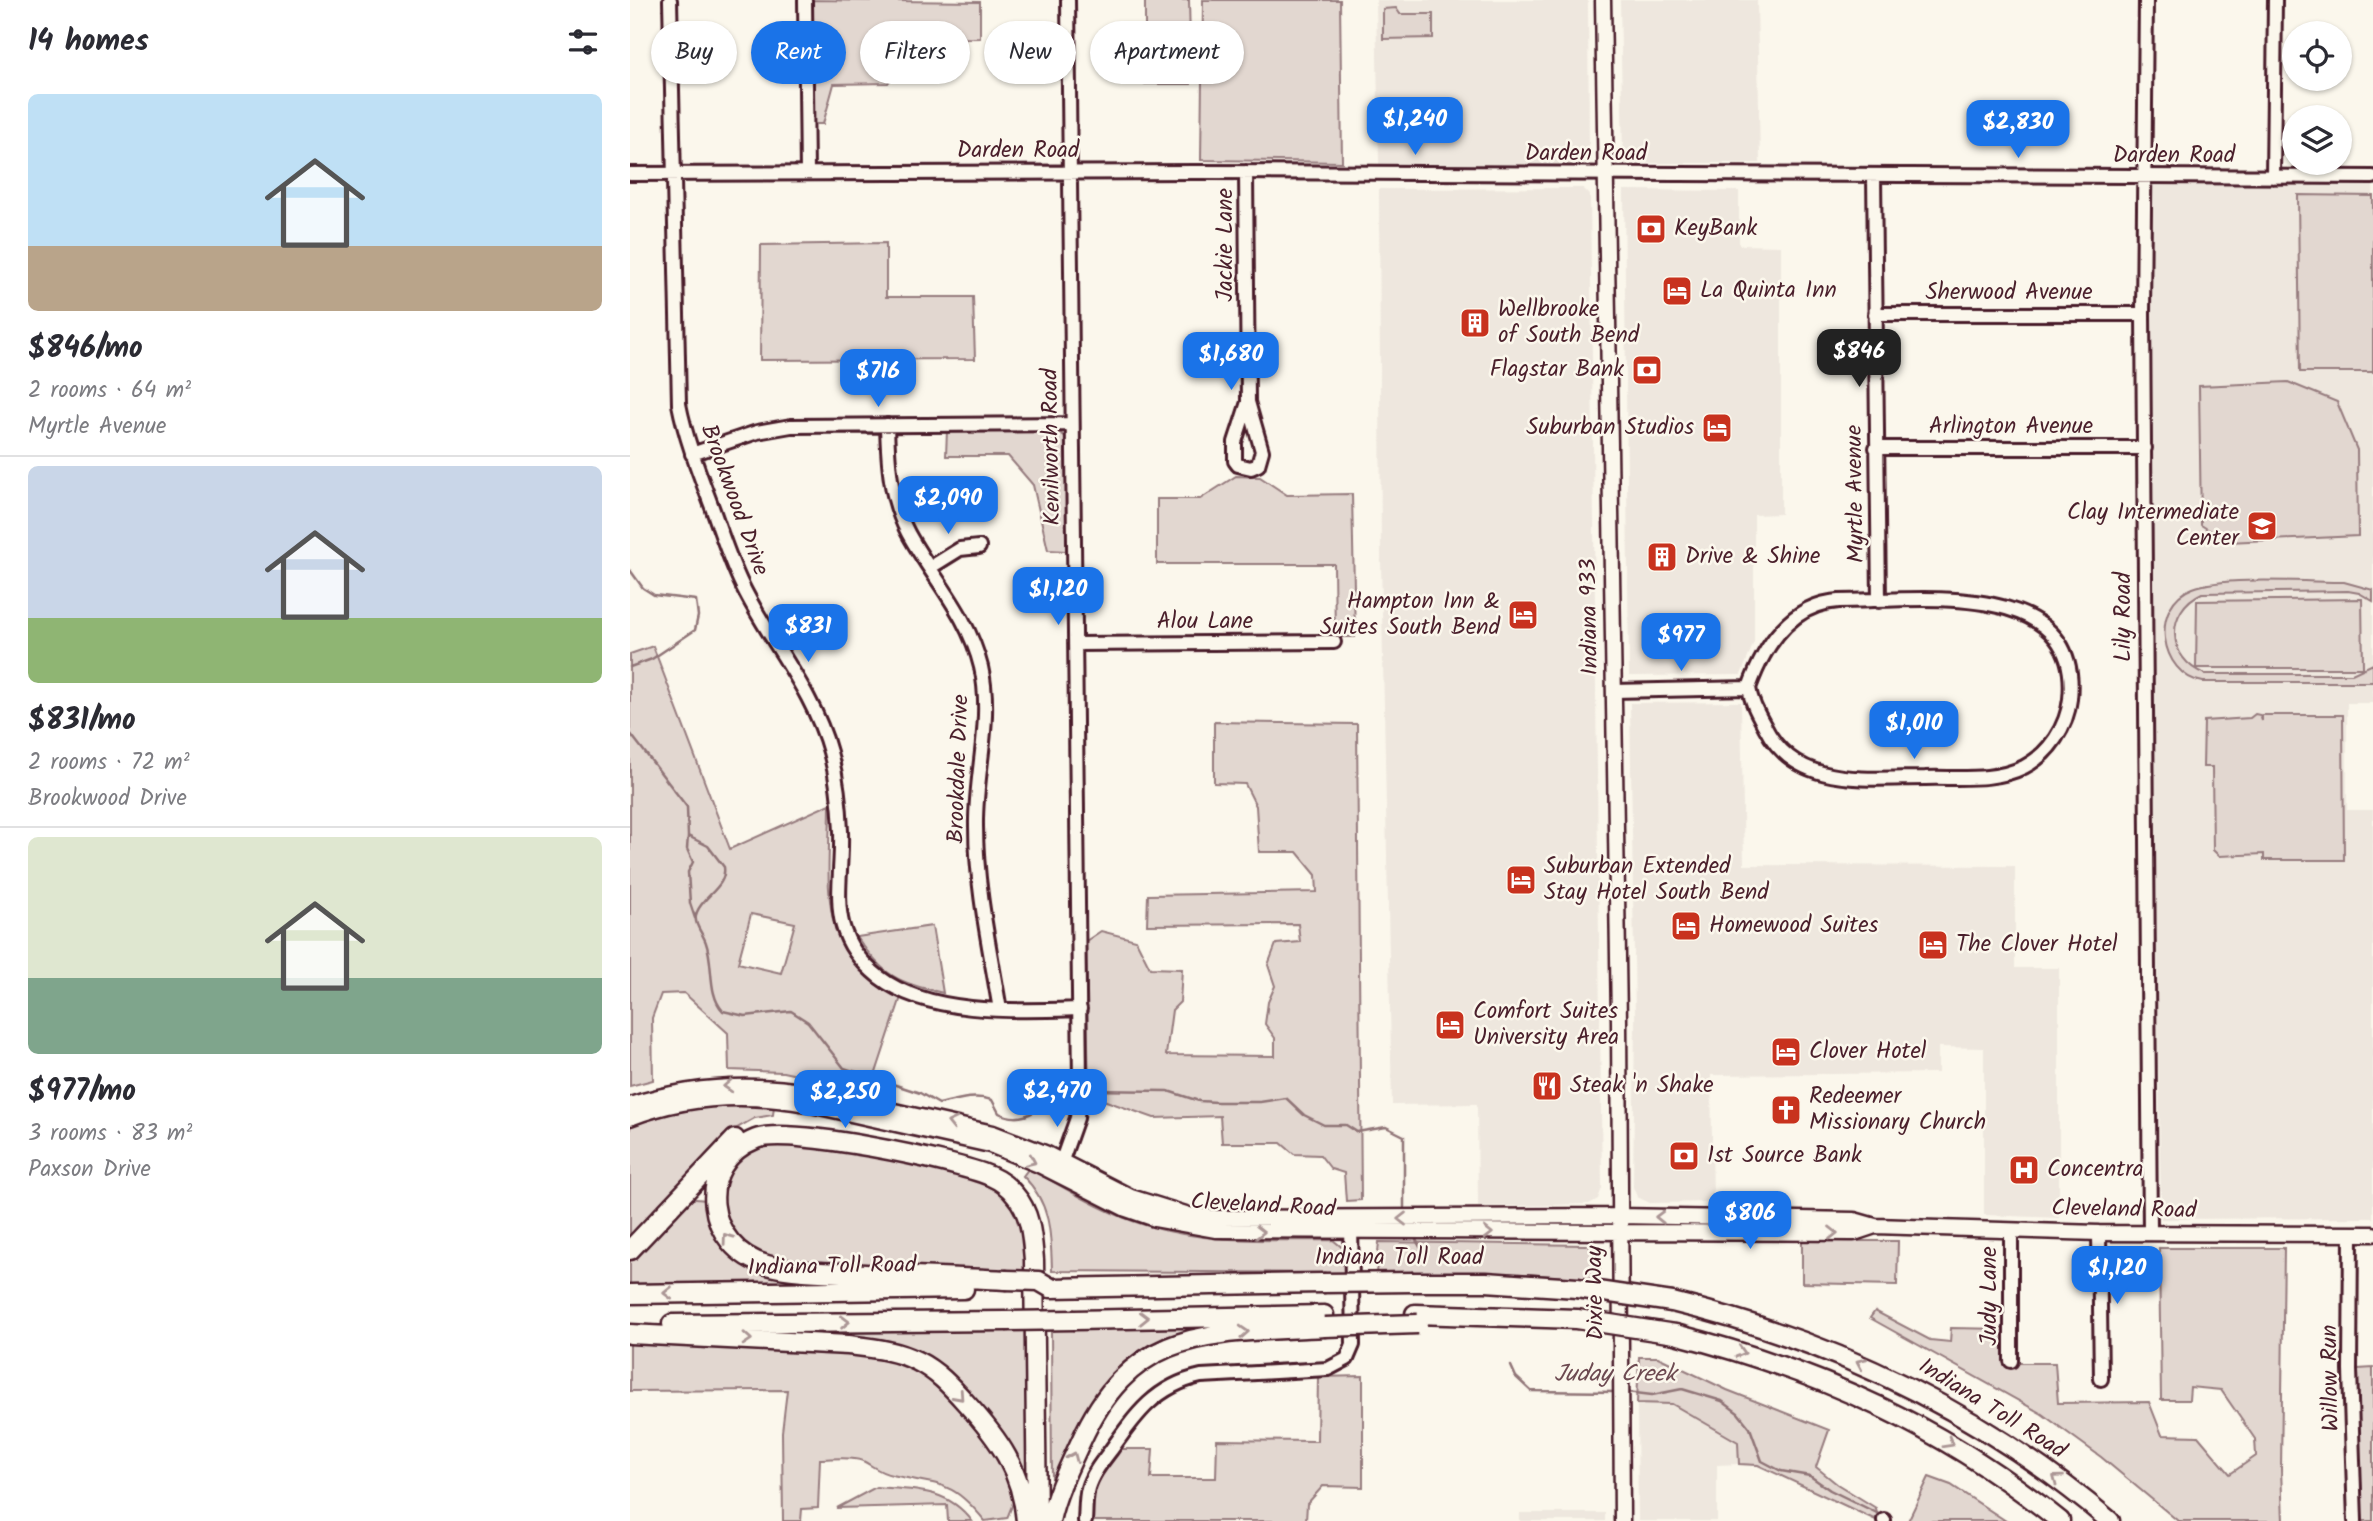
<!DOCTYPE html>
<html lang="en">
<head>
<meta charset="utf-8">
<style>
	body { margin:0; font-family:Kalam,sans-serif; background:#f7f7f7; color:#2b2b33; height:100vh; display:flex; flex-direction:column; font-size:26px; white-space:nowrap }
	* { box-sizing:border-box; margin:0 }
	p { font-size:23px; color:#7c7c81 }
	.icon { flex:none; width:38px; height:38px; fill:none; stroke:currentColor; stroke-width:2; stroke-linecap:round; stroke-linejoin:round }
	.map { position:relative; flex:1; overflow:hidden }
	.drawer { display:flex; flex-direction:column; background:#fff; width:630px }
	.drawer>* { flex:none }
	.banner { position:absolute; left:21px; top:21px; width:665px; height:63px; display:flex; gap:14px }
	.buttons { position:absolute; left:1652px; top:21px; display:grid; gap:14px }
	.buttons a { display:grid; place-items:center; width:70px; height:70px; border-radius:50%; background:#fff; box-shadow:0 2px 5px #0004; font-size:35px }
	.price { position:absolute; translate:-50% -60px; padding:0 16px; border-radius:14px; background:#1a73e8; color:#fff; font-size:23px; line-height:46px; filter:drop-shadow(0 2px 4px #0008) }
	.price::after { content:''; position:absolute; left:50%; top:42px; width:21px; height:16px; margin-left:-10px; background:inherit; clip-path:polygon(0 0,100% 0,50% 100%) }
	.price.on { background:#222; color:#fff }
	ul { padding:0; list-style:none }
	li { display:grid; align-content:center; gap:14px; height:371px; padding:0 28px }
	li+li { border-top:2px solid #e1e1e2 }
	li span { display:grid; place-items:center; height:217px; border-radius:10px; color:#555 }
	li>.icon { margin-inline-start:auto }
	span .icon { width:126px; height:126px; fill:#fffc; stroke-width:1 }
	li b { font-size:30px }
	h2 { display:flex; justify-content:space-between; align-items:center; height:84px; padding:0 28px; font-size:30px }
	.pill { padding:0 24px; border-radius:32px; background:#fff; box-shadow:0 2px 5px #0004; font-size:24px; line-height:63px }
	.pill.on { background:#1a73e8; color:#fff }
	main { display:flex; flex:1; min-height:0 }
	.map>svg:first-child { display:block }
	.built { fill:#eee7de }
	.green { fill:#e2d7d0; stroke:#967b7e; stroke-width:2; fill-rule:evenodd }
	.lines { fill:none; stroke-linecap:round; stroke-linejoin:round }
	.stream { stroke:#907477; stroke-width:2.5 }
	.minor-casing { stroke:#4a1f2b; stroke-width:18 }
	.major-casing { stroke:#4a1f2b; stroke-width:19 }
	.highway-casing { stroke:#4a1f2b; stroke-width:23 }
	.minor { stroke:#fbf7ec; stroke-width:12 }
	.major { stroke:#fbf7ec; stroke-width:14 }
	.highway { stroke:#fbf7ec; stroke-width:18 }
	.highway-bridge-casing { stroke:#4a1f2b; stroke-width:23; stroke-linecap:butt }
	.highway-bridge { stroke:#fbf7ec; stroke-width:18 }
	.oneway { stroke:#ab9695 }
	.labels { text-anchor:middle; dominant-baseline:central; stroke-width:5; stroke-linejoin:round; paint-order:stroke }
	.street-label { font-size:23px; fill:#4a1f2b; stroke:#fbf7ec }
	.poi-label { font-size:23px; fill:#4a1f2b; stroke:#fbf7ec; text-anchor:start }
	.water-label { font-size:24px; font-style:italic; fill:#6d4a51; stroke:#fbf7ec }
</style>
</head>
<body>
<main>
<section class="drawer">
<h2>14 homes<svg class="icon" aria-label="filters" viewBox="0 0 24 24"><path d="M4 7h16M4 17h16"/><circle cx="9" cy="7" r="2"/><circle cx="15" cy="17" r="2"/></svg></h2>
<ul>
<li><span style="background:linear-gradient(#bfe0f5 70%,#b9a48a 0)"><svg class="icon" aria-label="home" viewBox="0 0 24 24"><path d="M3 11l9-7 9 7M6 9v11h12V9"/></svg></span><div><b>$846/mo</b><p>2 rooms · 64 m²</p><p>Myrtle Avenue</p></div></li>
<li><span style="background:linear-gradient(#c9d6e8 70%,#8fb573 0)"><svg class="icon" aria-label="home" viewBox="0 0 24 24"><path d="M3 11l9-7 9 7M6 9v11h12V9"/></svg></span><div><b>$831/mo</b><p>2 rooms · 72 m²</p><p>Brookwood Drive</p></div></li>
<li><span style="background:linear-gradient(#dfe7d0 65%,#7fa58c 0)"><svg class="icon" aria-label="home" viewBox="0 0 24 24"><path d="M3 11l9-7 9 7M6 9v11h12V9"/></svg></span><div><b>$977/mo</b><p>3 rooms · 83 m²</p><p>Paxson Drive</p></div></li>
</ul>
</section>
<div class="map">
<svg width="1743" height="1521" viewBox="0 0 1743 1521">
	<rect width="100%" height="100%" fill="#fbf7ec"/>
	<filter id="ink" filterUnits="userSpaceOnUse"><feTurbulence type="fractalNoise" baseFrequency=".0143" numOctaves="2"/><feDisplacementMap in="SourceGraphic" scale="14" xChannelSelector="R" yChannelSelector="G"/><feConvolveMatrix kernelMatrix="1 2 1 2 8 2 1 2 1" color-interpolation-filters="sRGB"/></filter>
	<g filter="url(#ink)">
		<!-- built -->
		<path class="built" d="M746,0H958L959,156L947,164H749Z
			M990,0H1127L1130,163H995L993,159Z
			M1743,185V703H1717V810H1743V1218L1531,1219L1518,350L1519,197L1523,186Z
			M953,188L960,195L972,1188L968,1199L959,1204L848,1207L847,1104L762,1105L751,560L749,189Z
			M994,190L1109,191V245L1151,246V514L1124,515V642L1111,675L999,676Z
			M1111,702L1114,865L1385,866V968H1429V1218L1354,1215V1048L1308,1047V1073L1081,1075L1083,1202L1020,1203L1007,1197L1003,1187L1005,1018L1000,703Z
			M1007,1403L1042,1404L1108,1442L1109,1464L1087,1465V1521H1008Z
			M890,1513H975V1521H890Z"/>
		<!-- green -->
		<path class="green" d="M180,0L350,2V38L272,39L268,68L258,83L204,84L193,124H181Z
			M515,0H559L561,84H515Z
			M573,0H710L712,162L571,160Z
			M766,8L770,14H803V38L753,39V9Z
			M1668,195L1743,196V372H1670Z
			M256,243V297H343L345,359L130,360L131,245Z
			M1658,382L1707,402L1727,450L1728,536L1598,542L1571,525L1569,386Z
			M317,430L427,431L436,437V551L418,550L403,485L378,456H316Z
			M606,476L630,477L657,495L722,494L725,637H705L704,564H527V499H570Z
			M1714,582L1743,590V601L1729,593L1718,591L1572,593C1535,610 1536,659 1575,674H1722L1743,664V682H1573C1529,675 1519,604 1563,588C1594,576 1678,582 1714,582Z
			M1732,599L1733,668H1566L1567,601Z
			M23,646L100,849L200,804C200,884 182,956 271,997L240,1091L153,1072L99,1070L98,1033L54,993L31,994L22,1018L23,1080L0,1086V654ZM121,914L165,923L151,973L108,963Z
			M1625,714L1630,715L1632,721V715H1713L1714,860H1634V854L1589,856L1583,850L1582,767H1573L1574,721L1620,718Z
			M584,722L727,724L731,1200L716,1201L714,1173L701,1169L690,1155L664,1154L651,1143H592L590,1116L524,1118L459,1095L456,941L471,931L506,940L520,968L552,969L550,1002L542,1010L536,1055L645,1056V1038L635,1024L638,1002L645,986L638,965L646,944L670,942L668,924L517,925L518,895L687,892L686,875L667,852H629L626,806L615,784L584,783Z
			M302,926L313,993C267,982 254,977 227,937Z
			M109,1104L144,1106L143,1115L125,1118L93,1136L0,1240V1125L57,1109Z
			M128,1143H188L338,1175L372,1191L392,1220L398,1271H329L158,1262L119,1251L93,1219V1181L100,1168Z
			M399,1168C437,1189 474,1213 515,1225C576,1244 640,1240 703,1240L714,1249V1273L422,1271C421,1234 421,1203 393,1176Z
			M56,1198L76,1200C81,1269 134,1271 189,1278V1281L0,1284V1259Z
			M1172,1241H1268L1267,1285L1172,1283Z
			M749,1242L957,1245C971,1254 970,1264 970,1280L899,1274L746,1273Z
			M1529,1248H1654L1651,1469L1653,1521H1548L1471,1457L1412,1414L1240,1318L1245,1311L1300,1340L1320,1342L1321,1328L1374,1329V1363H1425L1428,1403L1519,1402L1532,1435L1568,1436L1600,1474L1626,1456L1625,1439L1591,1390L1560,1387L1559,1400H1531Z
			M589,1326C576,1334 553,1331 537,1337C472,1362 448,1427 422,1485L421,1330Z
			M398,1330L396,1480L376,1437L321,1375L164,1335V1332Z
			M0,1343L241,1354L288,1368L307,1383L371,1460L382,1489L383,1503L377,1518L355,1521C321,1479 311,1486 262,1475C250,1473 243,1466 233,1461C222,1456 202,1459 190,1459L188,1508L172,1509L171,1521H153L152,1432L157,1390L0,1391Z
			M1009,1357H1028L1097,1390L1199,1430L1186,1467L1207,1484L1246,1508L1248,1521L1128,1465L1109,1464L1108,1442L1042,1404L1007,1403Z
			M1743,1368V1521H1731L1728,1369Z
			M733,1376V1487L693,1486L677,1504L676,1521H461C460,1490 469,1472 489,1449H523L521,1478H586L587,1440L687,1441L688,1377Z
			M1299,1477L1321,1485L1376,1521H1278Z
			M246,1487C285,1490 317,1488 342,1521H318L317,1505L207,1508Z"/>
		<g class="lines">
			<!-- stream -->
			<path class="stream" d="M0,570L13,588L24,595L66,600L68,616L65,630L22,659L0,667
				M0,733L57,807L58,836L78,846L94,867C97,887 74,895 67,912C62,923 73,933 76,943C84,964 77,994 93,1011L115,1016L161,1011L178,1022L214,1068L290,1093L309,1104C327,1100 344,1094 362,1100L369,1113C401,1129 417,1095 443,1091
				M58,836L57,849L63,862L58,872L60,903L65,918
				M453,1090L538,1091L569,1101L587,1102H630L656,1098L674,1115L694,1125H716L727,1132L756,1127L774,1136V1207
				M786,1240L792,1250
				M881,1366L886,1377L901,1391L987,1392
				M997,1392L1022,1395L1052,1389L1092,1401L1108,1413L1120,1428L1132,1461L1151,1471L1180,1476L1200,1490L1253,1516"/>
			<!-- minor casing -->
			<g class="minor-casing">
				<path id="minor" d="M40,0L49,404C56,440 70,475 83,510C93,538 102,567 116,593C144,647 184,693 200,752C207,778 210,804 211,831C213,889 193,932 249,977C299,1016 390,1011 450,1009
					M175,0L177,173
					M1516,0L1513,314L1520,1233
					M616,172L618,402L605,442V461L608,465L621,468L628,465L632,451L618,402
					M0,174L567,172L1743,177
					M1244,176L1249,601
					M1643,177L1645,0
					M1245,314H1513
					M257,425C258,463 260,499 278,533C303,579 338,614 351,667C363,719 345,774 346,826C346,887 360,949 370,1010
					M1246,448H1515
					M62,454L127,432L161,426L442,424
					M301,567L330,549L349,547
					M1209,601C1285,601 1453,576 1440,699C1437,727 1419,754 1394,767C1364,782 1328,777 1295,778C1236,778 1166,789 1135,727C1128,714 1121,702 1119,688C1134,646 1161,604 1209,601Z
					M445,644L704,642
					M984,691L1119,688
					M431,1163L447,1118L450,1083L438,0
					M1381,1231V1361
					M1469,1233L1471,1379
					M1721,1234L1720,1370L1725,1521
					M1254,1520V1521
					M455,1521C456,1510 455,1499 458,1488C462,1474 472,1462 481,1450C506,1414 526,1386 571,1376L698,1369L717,1359L723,1345L721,1223"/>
			</g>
			<!-- major casing -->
			<g class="major-casing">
				<path id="major" d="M973,0L989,1021L992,1521
					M0,1105C59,1086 117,1082 179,1092L363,1133L415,1153L501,1197L559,1215L587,1218L988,1216L1224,1220L1245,1226L1469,1233L1743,1234
					M0,1118C56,1096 118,1094 176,1104L360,1145L409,1165L496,1209L525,1219L586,1230L1224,1233L1245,1226"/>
			</g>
			<!-- highway casing -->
			<g class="highway-casing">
				<path id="highway" d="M0,1250L105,1139
					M375,1280C322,1277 269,1276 216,1273C190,1272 162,1272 137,1265C75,1248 63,1164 126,1139C158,1126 325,1161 360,1176C369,1180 379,1187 385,1195C401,1213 402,1237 404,1260L407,1521
					M784,1282H856L947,1288
					M421,1288L693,1283
					M0,1294L334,1289
					M1042,1302C1205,1341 1351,1412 1480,1521
					M785,1314L947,1319
					M445,1320L694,1315
					M42,1324L376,1321
					M0,1334L218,1345C242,1348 266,1350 287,1361C307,1371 321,1386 336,1403C369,1439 392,1471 396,1521
					M1045,1334C1190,1371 1314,1427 1430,1521
					M420,1521C426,1493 439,1467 451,1441C504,1324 583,1334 694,1327"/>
			</g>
			<!-- minor -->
			<use href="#minor" class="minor"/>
			<!-- major -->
			<use href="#major" class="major"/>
			<!-- highway -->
			<use href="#highway" class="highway"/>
			<!-- highway-bridge casing -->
			<g class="highway-bridge-casing">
				<path id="highway-bridge" d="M375,1280L409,1281L421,1288
					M693,1283L784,1282
					M947,1288L1042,1302
					M947,1319L1045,1334
					M376,1321L445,1320
					M694,1327L788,1324"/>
			</g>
			<!-- highway-bridge -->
			<use href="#highway-bridge" class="highway-bridge"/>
		</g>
		<!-- one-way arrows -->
		<defs><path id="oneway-chevron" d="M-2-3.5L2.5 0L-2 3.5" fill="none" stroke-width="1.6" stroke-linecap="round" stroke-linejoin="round" transform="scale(1.75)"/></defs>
		<g class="oneway">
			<use href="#oneway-chevron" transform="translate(98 1086) rotate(177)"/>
			<use href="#oneway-chevron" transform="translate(322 1123) rotate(-167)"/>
			<use href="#oneway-chevron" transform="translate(401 1161) rotate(24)"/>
			<use href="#oneway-chevron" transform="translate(1030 1217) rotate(-179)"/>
			<use href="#oneway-chevron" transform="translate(772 1219) rotate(180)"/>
			<use href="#oneway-chevron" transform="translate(630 1232)"/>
			<use href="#oneway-chevron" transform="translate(858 1233)"/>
			<use href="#oneway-chevron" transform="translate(1203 1233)"/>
			<use href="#oneway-chevron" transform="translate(97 1238) rotate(-126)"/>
			<use href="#oneway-chevron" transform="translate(38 1293) rotate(179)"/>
			<use href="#oneway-chevron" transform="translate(514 1318) rotate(-1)"/>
			<use href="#oneway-chevron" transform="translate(215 1322) rotate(-1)"/>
			<use href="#oneway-chevron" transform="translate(614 1332) rotate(-3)"/>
			<use href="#oneway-chevron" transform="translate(117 1339) rotate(4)"/>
			<use href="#oneway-chevron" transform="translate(1111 1352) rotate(16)"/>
			<use href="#oneway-chevron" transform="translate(1231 1363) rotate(-156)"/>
			<use href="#oneway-chevron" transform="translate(329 1396) rotate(48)"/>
			<use href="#oneway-chevron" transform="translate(1319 1443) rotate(30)"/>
			<use href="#oneway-chevron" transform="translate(443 1457) rotate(-67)"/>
			<use href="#oneway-chevron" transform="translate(1427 1479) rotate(-143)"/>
		</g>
	</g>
	<!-- icons -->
	<defs>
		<g id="bank-square" transform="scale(1.575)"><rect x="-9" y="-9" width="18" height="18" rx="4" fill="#c8321e" stroke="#fbf7ec"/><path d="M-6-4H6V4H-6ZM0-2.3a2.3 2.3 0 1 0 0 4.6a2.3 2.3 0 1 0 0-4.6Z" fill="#fff"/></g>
		<g id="hotel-square" transform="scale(1.575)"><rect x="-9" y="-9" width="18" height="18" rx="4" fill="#c8321e" stroke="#fbf7ec"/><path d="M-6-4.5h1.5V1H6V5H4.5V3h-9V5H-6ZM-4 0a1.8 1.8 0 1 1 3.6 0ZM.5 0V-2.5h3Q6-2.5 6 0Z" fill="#fff"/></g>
		<g id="building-square" transform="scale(1.575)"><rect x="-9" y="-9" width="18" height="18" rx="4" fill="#c8321e" stroke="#fbf7ec"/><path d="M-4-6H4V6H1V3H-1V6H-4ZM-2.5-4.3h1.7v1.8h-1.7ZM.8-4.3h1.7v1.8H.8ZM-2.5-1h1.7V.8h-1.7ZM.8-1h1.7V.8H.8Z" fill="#fff"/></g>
		<g id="school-square" transform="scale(1.575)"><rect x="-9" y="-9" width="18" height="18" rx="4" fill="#c8321e" stroke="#fbf7ec"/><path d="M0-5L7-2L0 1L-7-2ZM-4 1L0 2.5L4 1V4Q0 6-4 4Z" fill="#fff"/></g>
		<g id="restaurant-square" transform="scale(1.575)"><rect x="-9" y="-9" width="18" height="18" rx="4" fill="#c8321e" stroke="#fbf7ec"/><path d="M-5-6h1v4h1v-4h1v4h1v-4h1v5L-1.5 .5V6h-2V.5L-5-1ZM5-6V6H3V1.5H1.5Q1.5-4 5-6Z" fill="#fff"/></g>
		<g id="church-square" transform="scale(1.575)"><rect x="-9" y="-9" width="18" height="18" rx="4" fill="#c8321e" stroke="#fbf7ec"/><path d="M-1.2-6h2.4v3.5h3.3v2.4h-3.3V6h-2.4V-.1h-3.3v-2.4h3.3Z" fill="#fff"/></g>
		<g id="hospital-square" transform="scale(1.575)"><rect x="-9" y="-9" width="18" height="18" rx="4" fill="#c8321e" stroke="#fbf7ec"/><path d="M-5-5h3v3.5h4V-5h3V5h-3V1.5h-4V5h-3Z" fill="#fff"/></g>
	</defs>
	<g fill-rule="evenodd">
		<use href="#bank-square" x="1021" y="229"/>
		<use href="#hotel-square" x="1047" y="291"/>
		<use href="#building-square" x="845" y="323"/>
		<use href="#bank-square" x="1017" y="370"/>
		<use href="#hotel-square" x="1087" y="428"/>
		<use href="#school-square" x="1632" y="526"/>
		<use href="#building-square" x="1032" y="557"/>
		<use href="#hotel-square" x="893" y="615"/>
		<use href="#hotel-square" x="891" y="880"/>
		<use href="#hotel-square" x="1056" y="926"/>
		<use href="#hotel-square" x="1303" y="945"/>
		<use href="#hotel-square" x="820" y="1025"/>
		<use href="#hotel-square" x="1156" y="1052"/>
		<use href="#restaurant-square" x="917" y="1086"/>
		<use href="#church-square" x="1156" y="1110"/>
		<use href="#bank-square" x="1054" y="1156"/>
		<use href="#hospital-square" x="1394" y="1170"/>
	</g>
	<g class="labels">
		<!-- street labels -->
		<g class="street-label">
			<text x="388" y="151">Darden Road</text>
			<text x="956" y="154">Darden Road</text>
			<text x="1544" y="156">Darden Road</text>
			<text transform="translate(596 245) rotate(-90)">Jackie Lane</text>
			<text x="1379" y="293">Sherwood Avenue</text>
			<text x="1381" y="427">Arlington Avenue</text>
			<text transform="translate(422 447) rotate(-91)">Kenilworth Road</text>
			<text transform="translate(1226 494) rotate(-91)">Myrtle Avenue</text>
			<text transform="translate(104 500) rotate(70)">Brookwood Drive</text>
			<text transform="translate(960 617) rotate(-91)">Indiana 933</text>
			<text transform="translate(1494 617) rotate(-90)">Lily Road</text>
			<text x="575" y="622">Alou Lane</text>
			<text transform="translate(329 769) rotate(-88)">Brookdale Drive</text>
			<text transform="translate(633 1206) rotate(3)">Cleveland Road</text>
			<text transform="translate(1494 1210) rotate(1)">Cleveland Road</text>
			<text x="769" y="1258">Indiana Toll Road</text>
			<text transform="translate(202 1267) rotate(-1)">Indiana Toll Road</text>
			<text transform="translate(966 1293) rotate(-91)">Dixie Way</text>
			<text transform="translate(1360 1296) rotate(-90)">Judy Lane</text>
			<text transform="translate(1701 1378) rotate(-91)">Willow Run</text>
			<text transform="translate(1362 1409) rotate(32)">Indiana Toll Road</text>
		</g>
		<!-- poi labels -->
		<g class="poi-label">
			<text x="1044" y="229">KeyBank</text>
			<text x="1070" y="291">La Quinta Inn</text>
			<text x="868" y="310">Wellbrooke<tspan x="868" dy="26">of South Bend</tspan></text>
			<text x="994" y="370" text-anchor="end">Flagstar Bank</text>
			<text x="1064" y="428" text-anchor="end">Suburban Studios</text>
			<text x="1609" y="513" text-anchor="end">Clay Intermediate<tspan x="1609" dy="26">Center</tspan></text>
			<text x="1055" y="557">Drive &amp; Shine</text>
			<text x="870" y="602" text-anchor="end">Hampton Inn &amp;<tspan x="870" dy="26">Suites South Bend</tspan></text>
			<text x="914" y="867">Suburban Extended<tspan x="914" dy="26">Stay Hotel South Bend</tspan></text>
			<text x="1079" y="926">Homewood Suites</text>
			<text x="1326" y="945">The Clover Hotel</text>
			<text x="843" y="1012">Comfort Suites<tspan x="843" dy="26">University Area</tspan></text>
			<text x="1179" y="1052">Clover Hotel</text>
			<text x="940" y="1086">Steak 'n Shake</text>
			<text x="1179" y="1097">Redeemer<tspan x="1179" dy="26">Missionary Church</tspan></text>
			<text x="1077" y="1156">1st Source Bank</text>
			<text x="1417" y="1170">Concentra</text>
		</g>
		<!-- water labels -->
		<g class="water-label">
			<text x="985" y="1374">Juday Creek</text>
		</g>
	</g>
</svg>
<div class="buttons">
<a><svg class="icon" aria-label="locate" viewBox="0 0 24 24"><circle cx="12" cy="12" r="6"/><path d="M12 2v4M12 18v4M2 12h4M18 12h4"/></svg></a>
<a><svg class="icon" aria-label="layers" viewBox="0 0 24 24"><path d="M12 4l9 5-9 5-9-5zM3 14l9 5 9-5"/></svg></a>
</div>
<b class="price" style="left:785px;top:157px">$1,240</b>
<b class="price" style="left:1388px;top:160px">$2,830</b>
<b class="price on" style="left:1229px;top:389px">$846</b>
<b class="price" style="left:601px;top:392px">$1,680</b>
<b class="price" style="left:248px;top:409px">$716</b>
<b class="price" style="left:318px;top:536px">$2,090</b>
<b class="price" style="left:428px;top:627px">$1,120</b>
<b class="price" style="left:178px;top:664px">$831</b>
<b class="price" style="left:1051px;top:673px">$977</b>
<b class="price" style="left:1284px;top:761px">$1,010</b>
<b class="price" style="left:427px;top:1129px">$2,470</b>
<b class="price" style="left:215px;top:1130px">$2,250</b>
<b class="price" style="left:1120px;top:1251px">$806</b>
<b class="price" style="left:1487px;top:1306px">$1,120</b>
<div class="banner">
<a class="pill">Buy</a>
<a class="pill on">Rent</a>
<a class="pill">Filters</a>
<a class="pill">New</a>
<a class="pill">Apartment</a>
</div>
</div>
</main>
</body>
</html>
